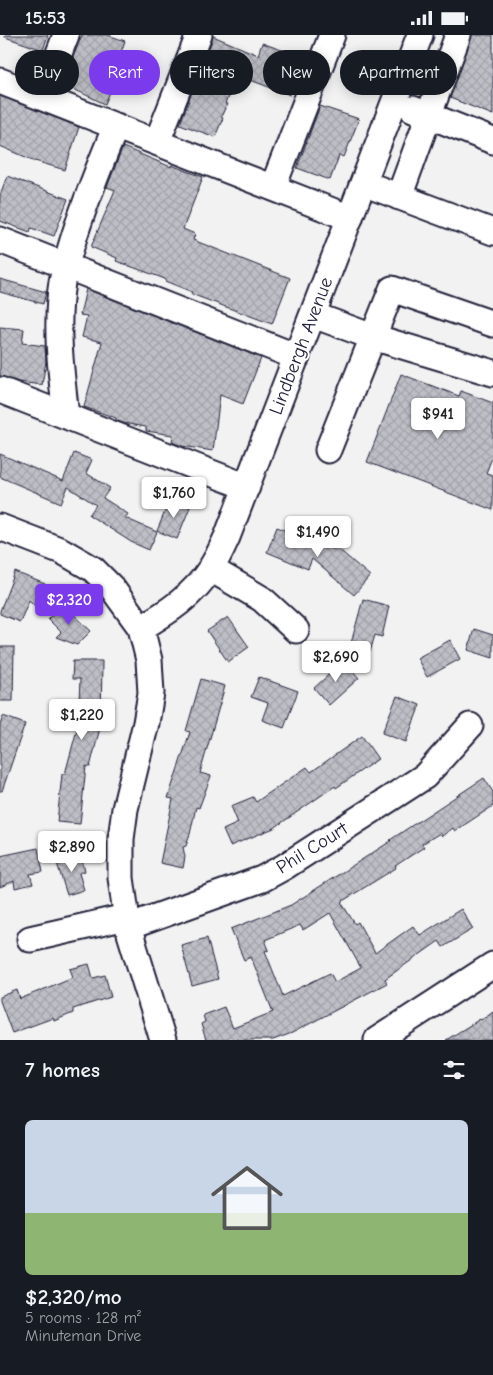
<!DOCTYPE html>
<html lang="en">
<head>
<meta charset="utf-8">
<style>
	body { margin:0; font-family:"Comic Neue",sans-serif; background:#242831; color:#f1f3f6; height:100vh; display:flex; flex-direction:column; font-size:19px; white-space:nowrap }
	* { box-sizing:border-box; margin:0 }
	p { font-size:16px; color:#9ea1a6 }
	.icon { flex:none; width:28px; height:28px; fill:none; stroke:currentColor; stroke-width:2; stroke-linecap:round; stroke-linejoin:round }
	.map { position:relative; height:1005px; overflow:hidden }
	.drawer { display:flex; flex-direction:column; background:#171b24; flex:1 }
	.drawer>* { flex:none }
	.banner { position:absolute; left:15px; top:15px; width:464px; height:45px; display:flex; gap:10px }
	.price { position:absolute; translate:-50% -42px; padding:0 11px; border-radius:5px; background:#fff; color:#222; font-size:16px; line-height:32px; filter:drop-shadow(0 1px 2px #0008) }
	.price::after { content:''; position:absolute; left:50%; top:30px; width:15px; height:11px; margin-left:-8px; background:inherit; clip-path:polygon(0 0,100% 0,50% 100%) }
	.price.on { background:#7c3aed; color:#fff }
	ul { padding:0; list-style:none }
	li { display:grid; align-content:center; gap:10px; height:265px; padding:0 25px }
	li span { display:grid; place-items:center; height:155px; border-radius:8px; color:#555 }
	li>.icon { margin-inline-start:auto }
	span .icon { width:90px; height:90px; fill:#fffc; stroke-width:1 }
	li b { font-size:21px }
	h2 { display:flex; justify-content:space-between; align-items:center; height:60px; padding:0 25px; font-size:21px }
	.pill { padding:0 18px; border-radius:22px; background:#171b24; box-shadow:0 2px 12px #0003; font-size:18px; line-height:45px }
	.pill.on { background:#7c3aed; color:#fff }
	.status { display:flex; justify-content:space-between; align-items:center; height:35px; padding:0 25px; background:#171b24; direction:ltr }
	.status svg { height:14px; fill:currentColor }
	.map>svg:first-child { display:block }
	.building { fill:url(#building-cross-hatch); stroke:#22223b; fill-rule:evenodd }
	.lines { fill:none; stroke-linecap:round; stroke-linejoin:round }
	.minor-casing { stroke:#22223b; stroke-width:29 }
	.minor { stroke:#fff; stroke-width:25 }
	.labels { text-anchor:middle; dominant-baseline:central; stroke-width:4; stroke-linejoin:round; paint-order:stroke }
	.street-label { font-size:19px; fill:#22223b; stroke:#fff }
</style>
</head>
<body>
<div class="status"><b>15:53</b><svg viewBox="0 0 49 12"><path d="M0 12V9h3v3zM5 12V6h3v6zM10 12V3h3v9zM15 12V0h3v12zM26 1h20v11H26zM47 4h2v5h-2z"/></svg></div>
<div class="map">
<svg width="493" height="1005" viewBox="0 0 493 1005">
	<defs>
		<pattern id="building-cross-hatch" width="8" height="8" patternUnits="userSpaceOnUse" patternTransform="scale(1.25)"><rect width="8" height="8" fill="#bebec6"/><path d="M0 0l8 8M0 8l8-8" fill="none" stroke="#a3a3ab"/></pattern>
	</defs>
	<rect width="100%" height="100%" fill="#f2f2f3"/>
	<filter id="ink" filterUnits="userSpaceOnUse"><feTurbulence type="fractalNoise" baseFrequency=".02" numOctaves="2"/><feDisplacementMap in="SourceGraphic" scale="10" xChannelSelector="R" yChannelSelector="G"/><feConvolveMatrix kernelMatrix="1 2 1 2 8 2 1 2 1" color-interpolation-filters="sRGB"/></filter>
	<g filter="url(#ink)">
		<!-- building -->
		<path class="building" d="M5,0H48L43,15L5,2Z
			M82,0H108L125,6L116,31L120,33L105,69L65,50L76,27L72,25Z
			M472,0H493V80L450,63Z
			M213,1L258,20L262,8L304,23L290,60L237,40L225,69H227L221,82L223,83L215,102L180,89Z
			M0,61L79,92L65,135L35,126L0,111Z
			M320,71L359,84L344,122L339,121L330,145L297,133Z
			M123,112L171,132V130L203,142L183,194L195,199L193,205L290,243L272,289L191,259L192,257L165,246V244L116,226L117,223L91,212L115,155L107,152Z
			M7,141L68,164L54,201L31,193L30,197L0,186V160Z
			M0,244L46,257L43,269L0,257Z
			M86,254L261,323L243,369L220,360L213,416L182,411L172,407L173,400L146,396V392L123,388L116,385V383L84,372L102,307L82,302L87,281L80,280Z
			M0,292L24,294L22,308L45,311L46,326L42,350L19,347L0,341Z
			M401,339L459,361L461,356L493,368V420L486,438L493,440V475L367,427Z
			M74,418L92,425L86,438L110,453L103,463L128,479L125,483L157,497L149,515L131,507L89,480L96,470L68,452L61,468L0,442V419L63,446Z
			M170,464L190,472L177,504L157,496Z
			M277,492L333,514L336,512L370,541L354,560L312,524L308,534L267,517Z
			M15,537L45,549L36,572L29,565L20,587L0,579V576Z
			M363,564L389,571L382,602L375,600L370,617L350,612Z
			M63,569L91,596L77,610L56,602L61,597L48,584Z
			M228,582L249,612L228,627L207,596Z
			M474,594L493,600V623L468,615Z
			M450,605L460,624L427,642L417,623Z
			M0,612H14L13,666H0Z
			M73,626H102L101,689L90,732L86,731L80,789L57,787L62,739H65L84,668H79L80,644H72Z
			M344,626L359,643L329,670L314,653Z
			M259,642L298,656L284,693L262,685L268,668L251,662Z
			M201,644L225,651L200,738L211,741L199,773L196,772L190,799L186,811L183,812L185,822L183,833L160,828L173,764L168,763L190,697L186,696Z
			M397,661L420,670L406,707L382,698Z
			M3,681L25,689L2,756H0V690Z
			M362,701L378,724L336,753L335,751L274,793L230,811L223,795L238,788L231,771L253,762L256,767L307,732L311,737Z
			M484,743L493,757V771L455,796L453,793L442,801L440,798L422,809L424,812L395,831L396,833L341,867L355,889L358,887L375,918L413,891L420,900L461,874L473,894L443,912L439,906L385,944L387,948L292,998L273,1005H206L201,989L205,987L203,980L224,972L233,993L273,977L251,922L244,925L231,894L291,870L391,806L390,805ZM330,878L361,933L335,947L330,938L283,961L265,916L269,915L265,905L300,890L303,895Z
			M38,813L43,837L30,839L33,849L15,853L14,846L0,852V821Z
			M80,818L85,836L79,838L84,855L67,860L56,825Z
			M207,903L218,944L192,951L181,910Z
			M89,929L93,943L105,940L111,962L73,974V978L54,986L53,983L12,998L0,966V962L17,955L20,964L73,942L70,934Z
			M493,976V1005H446L480,984L481,985Z"/>
		<g class="lines">
			<!-- minor casing -->
			<g class="minor-casing">
				<path id="minor" d="M0,46L350,183
					M42,62L66,0
					M413,74L493,106
					M157,107L199,0
					M363,148L493,197
					M273,152L332,0
					M399,162L458,0
					M0,205L297,322
					M313,280L373,302L493,338
					M0,355L247,452
					M66,381C61,337 55,292 62,247C65,231 70,215 75,199C87,162 101,127 116,91
					M328,415L392,254L493,289
					M0,492L62,516L93,534L112,553L141,593L149,625L151,658L146,688L125,774L121,804V843L128,892L163,1005
					M211,534L262,564L296,595
					M141,593C168,577 193,561 211,533C217,524 222,513 227,502L420,0
					M128,892L262,844L284,832L425,741L470,691
					M30,904L126,882
					M377,1005L493,930"/>
			</g>
			<!-- minor -->
			<use href="#minor" class="minor"/>
		</g>
	</g>
	<g class="labels">
		<!-- street labels -->
		<g class="street-label">
			<text transform="translate(301 311) rotate(-69)">Lindbergh Avenue</text>
			<text transform="translate(312 813) rotate(-32)">Phil Court</text>
		</g>
	</g>
</svg>
<b class="price" style="left:438px;top:405px">$941</b>
<b class="price" style="left:174px;top:484px">$1,760</b>
<b class="price" style="left:318px;top:523px">$1,490</b>
<b class="price on" style="left:69px;top:591px">$2,320</b>
<b class="price" style="left:336px;top:648px">$2,690</b>
<b class="price" style="left:82px;top:706px">$1,220</b>
<b class="price" style="left:72px;top:838px">$2,890</b>
<div class="banner">
<a class="pill">Buy</a>
<a class="pill on">Rent</a>
<a class="pill">Filters</a>
<a class="pill">New</a>
<a class="pill">Apartment</a>
</div>
</div>
<section class="drawer">
<h2>7 homes<svg class="icon" aria-label="filters" viewBox="0 0 24 24"><path d="M4 7h16M4 17h16"/><circle cx="9" cy="7" r="2"/><circle cx="15" cy="17" r="2"/></svg></h2>
<ul>
<li><span style="background:linear-gradient(#c9d6e8 60%,#8fb573 0)"><svg class="icon" aria-label="home" viewBox="0 0 24 24"><path d="M3 11l9-7 9 7M6 9v11h12V9"/></svg></span><div><b>$2,320/mo</b><p>5 rooms · 128 m²</p><p>Minuteman Drive</p></div></li>
</ul>
</section>
</body>
</html>
